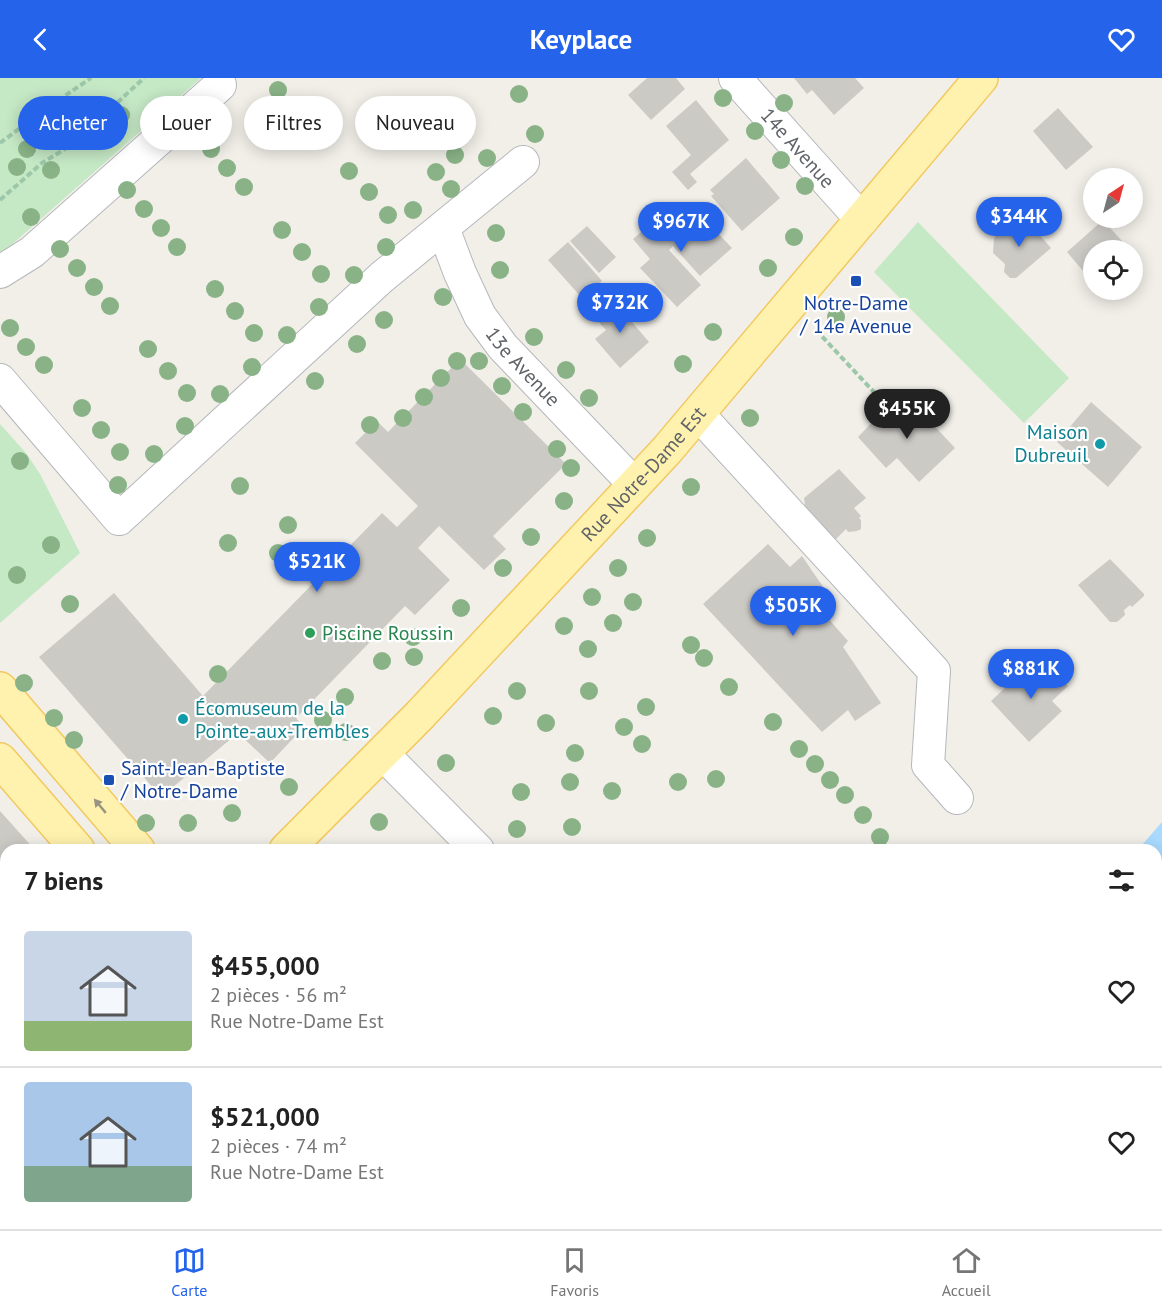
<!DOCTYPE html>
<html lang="fr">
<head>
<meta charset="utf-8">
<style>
	body { margin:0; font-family:"PT Sans",sans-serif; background:#f6f6f6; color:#222; height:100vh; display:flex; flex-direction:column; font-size:22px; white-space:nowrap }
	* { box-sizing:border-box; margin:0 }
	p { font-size:20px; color:#767676 }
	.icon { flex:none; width:33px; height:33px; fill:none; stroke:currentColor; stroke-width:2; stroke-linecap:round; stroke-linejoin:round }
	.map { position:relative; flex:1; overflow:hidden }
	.sheet { position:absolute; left:0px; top:766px; width:1162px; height:386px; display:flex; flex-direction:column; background:#fff; border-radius:18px 18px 0 0; box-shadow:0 3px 15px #0003 }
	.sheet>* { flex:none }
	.guide { position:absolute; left:18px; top:18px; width:600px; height:54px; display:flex; gap:12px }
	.needle { width:39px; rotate:36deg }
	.buttons { position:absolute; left:1083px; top:90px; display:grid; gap:12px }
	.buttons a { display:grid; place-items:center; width:60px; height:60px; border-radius:50%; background:#fff; box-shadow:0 3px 15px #0003; font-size:30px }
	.price { position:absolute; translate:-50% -51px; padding:0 14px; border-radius:21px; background:#2563eb; color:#fff; font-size:20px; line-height:39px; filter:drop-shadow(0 2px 3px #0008) }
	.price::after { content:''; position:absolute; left:50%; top:36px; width:18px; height:14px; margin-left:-9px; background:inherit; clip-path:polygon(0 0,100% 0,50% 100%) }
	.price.on { background:#222; color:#fff }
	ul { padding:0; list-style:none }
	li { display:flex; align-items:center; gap:18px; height:150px; padding:0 24px }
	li+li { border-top:2px solid #e0e0e0 }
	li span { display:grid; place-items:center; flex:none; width:168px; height:120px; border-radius:6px; color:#555 }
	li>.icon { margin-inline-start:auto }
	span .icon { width:72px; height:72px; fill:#fffc; stroke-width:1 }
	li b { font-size:26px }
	h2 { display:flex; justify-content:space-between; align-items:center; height:72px; padding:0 24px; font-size:26px }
	.chip { padding:0 21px; border-radius:27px; background:#fff; box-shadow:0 3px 15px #0003; font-size:21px; line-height:54px }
	.chip.on { background:#2563eb; color:#fff }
	header { display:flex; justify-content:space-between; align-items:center; height:78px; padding:0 24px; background:#2563eb; color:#fff; font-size:27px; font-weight:700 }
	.tabs { display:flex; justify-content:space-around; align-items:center; height:84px; border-top:2px solid #e0e0e0; background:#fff; font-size:16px; color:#767676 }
	.tabs a { display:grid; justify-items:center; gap:3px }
	.tabs .on { color:#2563eb }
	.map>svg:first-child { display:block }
	.green { fill:#c5e8c5 }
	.water { fill:#aadaff }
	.building { fill:#cccac5 }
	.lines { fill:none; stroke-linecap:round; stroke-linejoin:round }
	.minor-casing { stroke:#b5b8bc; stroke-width:34 }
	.major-casing { stroke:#f2c960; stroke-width:36 }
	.path { stroke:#9cc7a9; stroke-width:4; stroke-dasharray:6 3; stroke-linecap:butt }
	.minor { stroke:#fff; stroke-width:32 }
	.major { stroke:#fff2af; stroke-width:33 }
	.tree { fill:#89b387 }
	.oneway { fill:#979581 }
	.transit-dot { fill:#1a4fb4; stroke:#fff; stroke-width:2 }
	.culture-dot { fill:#0f9aa8; stroke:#fff; stroke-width:2 }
	.leisure-dot { fill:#2e9e5b; stroke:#fff; stroke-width:2 }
	.labels { text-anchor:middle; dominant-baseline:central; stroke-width:4.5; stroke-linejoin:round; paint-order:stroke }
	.street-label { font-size:20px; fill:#5f6368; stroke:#fff }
	.transit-label { font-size:20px; fill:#164399; stroke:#fff }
	.culture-label { font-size:20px; fill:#0d838f; stroke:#fff; text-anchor:end }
	.leisure-label { font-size:20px; fill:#27864d; stroke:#fff; text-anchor:start }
</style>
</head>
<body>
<header><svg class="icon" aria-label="back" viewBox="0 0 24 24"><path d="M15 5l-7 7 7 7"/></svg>Keyplace<svg class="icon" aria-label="heart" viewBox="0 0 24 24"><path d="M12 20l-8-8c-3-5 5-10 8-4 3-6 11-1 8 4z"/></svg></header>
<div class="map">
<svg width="1162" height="1151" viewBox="0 0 1162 1151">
	<rect width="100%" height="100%" fill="#f1efe8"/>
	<!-- green -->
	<path class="green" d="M0,0H201L0,177Z
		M918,144L1069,300L1024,345L874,194Z
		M0,346L26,375L40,396L80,475L0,545Z
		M858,1146H1035L1032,1151H855Z"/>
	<!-- water -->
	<path class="water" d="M1162,744V1151H1032L1035,1146H1156V772H1140L1142,767Z"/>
	<!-- building -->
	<path class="building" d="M647,0H676L685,11L651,42L628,17Z
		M794,0H855L864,10L834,37L812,12L807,16Z
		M696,22L729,62L690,96L697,104L688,112L672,94L691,77L666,48Z
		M1058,30L1093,69L1066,92L1033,53Z
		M746,80L780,120L742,153L711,118L714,116L710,112Z
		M704,129L716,142L710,147L732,170L700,198L673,168L669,172L701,207L677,229L640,190L650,181L633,161L652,145L657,151L667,142L673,148L686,136L690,140Z
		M1024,139L1051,170L1016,200H1010L1004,194L1005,186L993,175L994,160L1008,147L1011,150Z
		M1103,142L1130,172H1094V206L1067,174Z
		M587,148L616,179L599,195L570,163Z
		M568,164L602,203L582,220L548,182Z
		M621,219L632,232L626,237L649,264L620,290L595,261L606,252L596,241Z
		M460,281L566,386L493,458L506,471L484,492L439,448L418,470L450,502L415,537L405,528L296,640L304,649L270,685L238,655L161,719L39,579L114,515L203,618L382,435L397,449L418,428L355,365L377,343L388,354Z
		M910,322L955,370L919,404L897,380L886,390L858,359L881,335L885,334L891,328L897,334Z
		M1091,324L1142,369L1108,409L1057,364Z
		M839,391L866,420L854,430L861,438L859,440L861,442V451L857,453L848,454L846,451L835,462L805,428L804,420Z
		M768,466L790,489L802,478L830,519L818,529L848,563L843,569L881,625L855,643L848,632L822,654L703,526Z
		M1110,481L1144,516V518L1132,529L1130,527L1124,532L1125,537L1117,544H1110L1078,507Z
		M1044,582L1068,608L1052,623L1062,633L1029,664L991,623L1024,592L1028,597Z
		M0,733L35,772H6V955L0,948V877L3,875L0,872Z
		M0,1113L6,1119V1146H33L38,1151H0Z
		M92,1146H194L189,1151H97Z
		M254,1146H297L292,1151H260Z
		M315,1146H337L342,1151H309Z"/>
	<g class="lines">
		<!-- minor casing -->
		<g class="minor-casing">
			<g id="minor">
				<path id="s1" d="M735,0L862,142"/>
				<path id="s2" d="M443,150L460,195L480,238L503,269L635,407"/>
				<path d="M0,194L32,174L220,7"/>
				<path d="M0,302L119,441L382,199L523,84"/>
				<path d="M699,337L934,593L928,687L957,720"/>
				<path d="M382,675L478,772"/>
				<path d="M0,989L6,996"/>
				<path d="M0,1086L6,1092"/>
				<path d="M60,1146L66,1151"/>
				<path d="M412,1146L416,1151"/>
			</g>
		</g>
		<!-- major casing -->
		<g class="major-casing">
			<g id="major">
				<path d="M0,611L138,772"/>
				<path d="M0,682L78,772"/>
				<path id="s3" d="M286,772L420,637L667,372L981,0"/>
				<path d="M0,1036L6,1031"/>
			</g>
		</g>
		<!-- path -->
		<path class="path" d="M0,65L47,30L91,0
			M0,122L42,85L70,68L144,0
			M816,252L886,327
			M950,1151L955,1146"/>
		<!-- minor -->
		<use href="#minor" class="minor"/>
		<!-- major -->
		<use href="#major" class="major"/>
	</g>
	<!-- trees -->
	<g class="tree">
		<circle cx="278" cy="12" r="9"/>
		<circle cx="519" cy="16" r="9"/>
		<circle cx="723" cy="20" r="9"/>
		<circle cx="784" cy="25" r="9"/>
		<circle cx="294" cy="31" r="9"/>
		<circle cx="416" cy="33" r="9"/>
		<circle cx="121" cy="37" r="9"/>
		<circle cx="311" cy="50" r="9"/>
		<circle cx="194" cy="53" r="9"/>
		<circle cx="755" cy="53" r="9"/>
		<circle cx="436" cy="55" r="9"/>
		<circle cx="535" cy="56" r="9"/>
		<circle cx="55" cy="58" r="9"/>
		<circle cx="27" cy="71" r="9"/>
		<circle cx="211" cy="71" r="9"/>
		<circle cx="455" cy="77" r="9"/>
		<circle cx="487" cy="80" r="9"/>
		<circle cx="781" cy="82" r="9"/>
		<circle cx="17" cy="89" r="9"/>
		<circle cx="227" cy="90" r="9"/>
		<circle cx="51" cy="92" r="9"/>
		<circle cx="349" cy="93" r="9"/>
		<circle cx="436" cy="94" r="9"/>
		<circle cx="805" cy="108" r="9"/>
		<circle cx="244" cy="109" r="9"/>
		<circle cx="451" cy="111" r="9"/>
		<circle cx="127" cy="112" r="9"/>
		<circle cx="369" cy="114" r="9"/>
		<circle cx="144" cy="131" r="9"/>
		<circle cx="413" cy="132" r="9"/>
		<circle cx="388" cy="137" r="9"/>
		<circle cx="31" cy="139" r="9"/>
		<circle cx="161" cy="150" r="9"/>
		<circle cx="282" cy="152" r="9"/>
		<circle cx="496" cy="155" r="9"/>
		<circle cx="794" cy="159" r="9"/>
		<circle cx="177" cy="169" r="9"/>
		<circle cx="386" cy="169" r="9"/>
		<circle cx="60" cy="171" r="9"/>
		<circle cx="302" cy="174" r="9"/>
		<circle cx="77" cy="190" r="9"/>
		<circle cx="768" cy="190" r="9"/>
		<circle cx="500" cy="192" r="9"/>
		<circle cx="321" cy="196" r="9"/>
		<circle cx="354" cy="197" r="9"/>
		<circle cx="94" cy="209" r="9"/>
		<circle cx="215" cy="211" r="9"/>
		<circle cx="443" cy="219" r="9"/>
		<circle cx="110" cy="228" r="9"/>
		<circle cx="319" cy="229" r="9"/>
		<circle cx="235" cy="233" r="9"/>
		<circle cx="836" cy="239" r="9"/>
		<circle cx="384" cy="242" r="9"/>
		<circle cx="10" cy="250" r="9"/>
		<circle cx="713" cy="254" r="9"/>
		<circle cx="254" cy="255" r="9"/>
		<circle cx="287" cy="257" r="9"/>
		<circle cx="534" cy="259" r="9"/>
		<circle cx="357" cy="266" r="9"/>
		<circle cx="26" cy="269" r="9"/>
		<circle cx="148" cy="271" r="9"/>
		<circle cx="457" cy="283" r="9"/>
		<circle cx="479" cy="283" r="9"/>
		<circle cx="683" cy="286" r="9"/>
		<circle cx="44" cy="287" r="9"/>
		<circle cx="252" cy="289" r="9"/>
		<circle cx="566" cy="292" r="9"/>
		<circle cx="168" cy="293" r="9"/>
		<circle cx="441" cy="300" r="9"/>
		<circle cx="315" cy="303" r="9"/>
		<circle cx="502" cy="308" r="9"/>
		<circle cx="187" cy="315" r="9"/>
		<circle cx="220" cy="316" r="9"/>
		<circle cx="424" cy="319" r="9"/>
		<circle cx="589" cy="320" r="9"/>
		<circle cx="82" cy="330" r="9"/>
		<circle cx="523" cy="334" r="9"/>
		<circle cx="403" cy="340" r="9"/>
		<circle cx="750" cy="340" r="9"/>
		<circle cx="370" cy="347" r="9"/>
		<circle cx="185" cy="348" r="9"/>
		<circle cx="101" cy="352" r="9"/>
		<circle cx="557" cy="371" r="9"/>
		<circle cx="120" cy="374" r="9"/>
		<circle cx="154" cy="376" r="9"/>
		<circle cx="20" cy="383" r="9"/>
		<circle cx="571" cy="390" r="9"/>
		<circle cx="118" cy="407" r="9"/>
		<circle cx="240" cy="408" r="9"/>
		<circle cx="691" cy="409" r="9"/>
		<circle cx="564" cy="423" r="9"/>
		<circle cx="288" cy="447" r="9"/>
		<circle cx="531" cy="459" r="9"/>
		<circle cx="647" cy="460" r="9"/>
		<circle cx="228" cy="465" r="9"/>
		<circle cx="51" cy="467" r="9"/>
		<circle cx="278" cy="475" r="9"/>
		<circle cx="503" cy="490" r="9"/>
		<circle cx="618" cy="490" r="9"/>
		<circle cx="17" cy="497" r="9"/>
		<circle cx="592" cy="519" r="9"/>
		<circle cx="633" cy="524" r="9"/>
		<circle cx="70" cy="526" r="9"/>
		<circle cx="461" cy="530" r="9"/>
		<circle cx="613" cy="545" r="9"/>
		<circle cx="564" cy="548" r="9"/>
		<circle cx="413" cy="559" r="9"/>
		<circle cx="691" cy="567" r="9"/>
		<circle cx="588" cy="571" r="9"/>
		<circle cx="414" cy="579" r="9"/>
		<circle cx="704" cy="580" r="9"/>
		<circle cx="382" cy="583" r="9"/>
		<circle cx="218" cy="596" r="9"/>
		<circle cx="24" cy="605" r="9"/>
		<circle cx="729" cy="609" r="9"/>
		<circle cx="517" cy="613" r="9"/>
		<circle cx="589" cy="613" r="9"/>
		<circle cx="345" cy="619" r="9"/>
		<circle cx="646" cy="629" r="9"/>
		<circle cx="493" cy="638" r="9"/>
		<circle cx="54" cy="640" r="9"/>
		<circle cx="323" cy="642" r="9"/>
		<circle cx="773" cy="644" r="9"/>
		<circle cx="546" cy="645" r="9"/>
		<circle cx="624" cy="649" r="9"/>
		<circle cx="346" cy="654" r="9"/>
		<circle cx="74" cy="662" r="9"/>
		<circle cx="642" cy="666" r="9"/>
		<circle cx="799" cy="671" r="9"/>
		<circle cx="575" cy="675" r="9"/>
		<circle cx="446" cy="685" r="9"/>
		<circle cx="815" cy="686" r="9"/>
		<circle cx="716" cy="701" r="9"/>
		<circle cx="830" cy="702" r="9"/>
		<circle cx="570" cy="704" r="9"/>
		<circle cx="678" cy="704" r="9"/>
		<circle cx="289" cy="709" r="9"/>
		<circle cx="612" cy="713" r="9"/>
		<circle cx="521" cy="714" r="9"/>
		<circle cx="845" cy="717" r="9"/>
		<circle cx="232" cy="735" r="9"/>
		<circle cx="863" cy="737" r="9"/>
		<circle cx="379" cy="744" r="9"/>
		<circle cx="146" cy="745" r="9"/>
		<circle cx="188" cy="745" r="9"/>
		<circle cx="572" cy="749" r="9"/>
		<circle cx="517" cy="751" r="9"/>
		<circle cx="880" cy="759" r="9"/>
	</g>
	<!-- one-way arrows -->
	<defs><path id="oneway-solid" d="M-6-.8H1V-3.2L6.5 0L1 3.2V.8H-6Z" transform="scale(1.5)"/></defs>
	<use class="oneway" href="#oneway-solid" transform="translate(100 728) rotate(-130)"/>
	<!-- markers -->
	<g class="transit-dot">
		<rect x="850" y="197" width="12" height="12" rx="3"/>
		<rect x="103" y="696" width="12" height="12" rx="3"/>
	</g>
	<g class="culture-dot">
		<circle cx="1100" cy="366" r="6"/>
		<circle cx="183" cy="641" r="6"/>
	</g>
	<circle class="leisure-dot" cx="310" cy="555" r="6"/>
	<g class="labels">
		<!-- street labels -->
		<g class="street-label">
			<text stroke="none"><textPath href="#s1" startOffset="94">14e Avenue</textPath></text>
			<text stroke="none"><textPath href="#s2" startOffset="162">13e Avenue</textPath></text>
			<text stroke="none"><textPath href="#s3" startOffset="519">Rue Notre-Dame Est</textPath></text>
		</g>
		<!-- transit labels -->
		<g class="transit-label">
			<text x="856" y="225">Notre-Dame<tspan x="856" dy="23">/ 14e Avenue</tspan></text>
			<text x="121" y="690" text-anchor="start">Saint-Jean-Baptiste<tspan x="121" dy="23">/ Notre-Dame</tspan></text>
		</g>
		<!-- culture labels -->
		<g class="culture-label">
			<text x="1088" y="354">Maison<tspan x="1088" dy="23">Dubreuil</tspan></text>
			<text x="195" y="630" text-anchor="start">Écomuseum de la<tspan x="195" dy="23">Pointe-aux-Trembles</tspan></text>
		</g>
		<!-- leisure labels -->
		<g class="leisure-label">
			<text x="322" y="555">Piscine Roussin</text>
		</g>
	</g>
</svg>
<div class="buttons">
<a><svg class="needle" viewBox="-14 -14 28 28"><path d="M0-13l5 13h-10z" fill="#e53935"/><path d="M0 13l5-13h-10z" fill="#767676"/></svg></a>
<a><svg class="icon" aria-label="locate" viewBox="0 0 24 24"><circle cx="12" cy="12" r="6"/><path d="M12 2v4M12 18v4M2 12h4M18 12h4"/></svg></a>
</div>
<b class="price" style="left:1019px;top:170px">$344K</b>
<b class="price" style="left:681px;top:175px">$967K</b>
<b class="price" style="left:620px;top:256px">$732K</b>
<b class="price on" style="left:907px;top:362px">$455K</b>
<b class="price" style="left:317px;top:515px">$521K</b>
<b class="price" style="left:793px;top:559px">$505K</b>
<b class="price" style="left:1031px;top:622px">$881K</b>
<div class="guide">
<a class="chip on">Acheter</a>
<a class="chip">Louer</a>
<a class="chip">Filtres</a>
<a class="chip">Nouveau</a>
</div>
<section class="sheet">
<h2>7 biens<svg class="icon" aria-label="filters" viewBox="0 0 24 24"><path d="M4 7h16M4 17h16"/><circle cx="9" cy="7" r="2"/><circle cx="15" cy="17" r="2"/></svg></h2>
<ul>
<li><span style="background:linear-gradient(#c9d6e8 75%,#8fb573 0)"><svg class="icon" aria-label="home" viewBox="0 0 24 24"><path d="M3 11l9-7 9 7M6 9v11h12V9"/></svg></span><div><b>$455,000</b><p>2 pièces · 56 m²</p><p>Rue Notre-Dame Est</p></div><svg class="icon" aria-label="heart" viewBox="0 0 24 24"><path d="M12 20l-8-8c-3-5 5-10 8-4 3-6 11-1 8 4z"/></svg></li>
<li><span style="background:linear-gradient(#a9c7e8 70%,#7fa58c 0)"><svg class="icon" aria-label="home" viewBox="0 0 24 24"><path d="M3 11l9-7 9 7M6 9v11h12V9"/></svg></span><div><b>$521,000</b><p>2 pièces · 74 m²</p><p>Rue Notre-Dame Est</p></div><svg class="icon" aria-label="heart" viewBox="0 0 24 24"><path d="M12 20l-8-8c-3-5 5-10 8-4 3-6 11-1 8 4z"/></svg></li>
</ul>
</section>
</div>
<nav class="tabs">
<a class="on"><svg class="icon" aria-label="map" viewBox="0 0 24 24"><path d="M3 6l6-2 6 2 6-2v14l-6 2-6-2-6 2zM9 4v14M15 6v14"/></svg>Carte</a>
<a><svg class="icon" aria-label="saved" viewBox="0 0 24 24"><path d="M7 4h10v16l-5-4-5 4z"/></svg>Favoris</a>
<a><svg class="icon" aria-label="home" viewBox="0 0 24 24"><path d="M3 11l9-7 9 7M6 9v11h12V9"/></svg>Accueil</a>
</nav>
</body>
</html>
